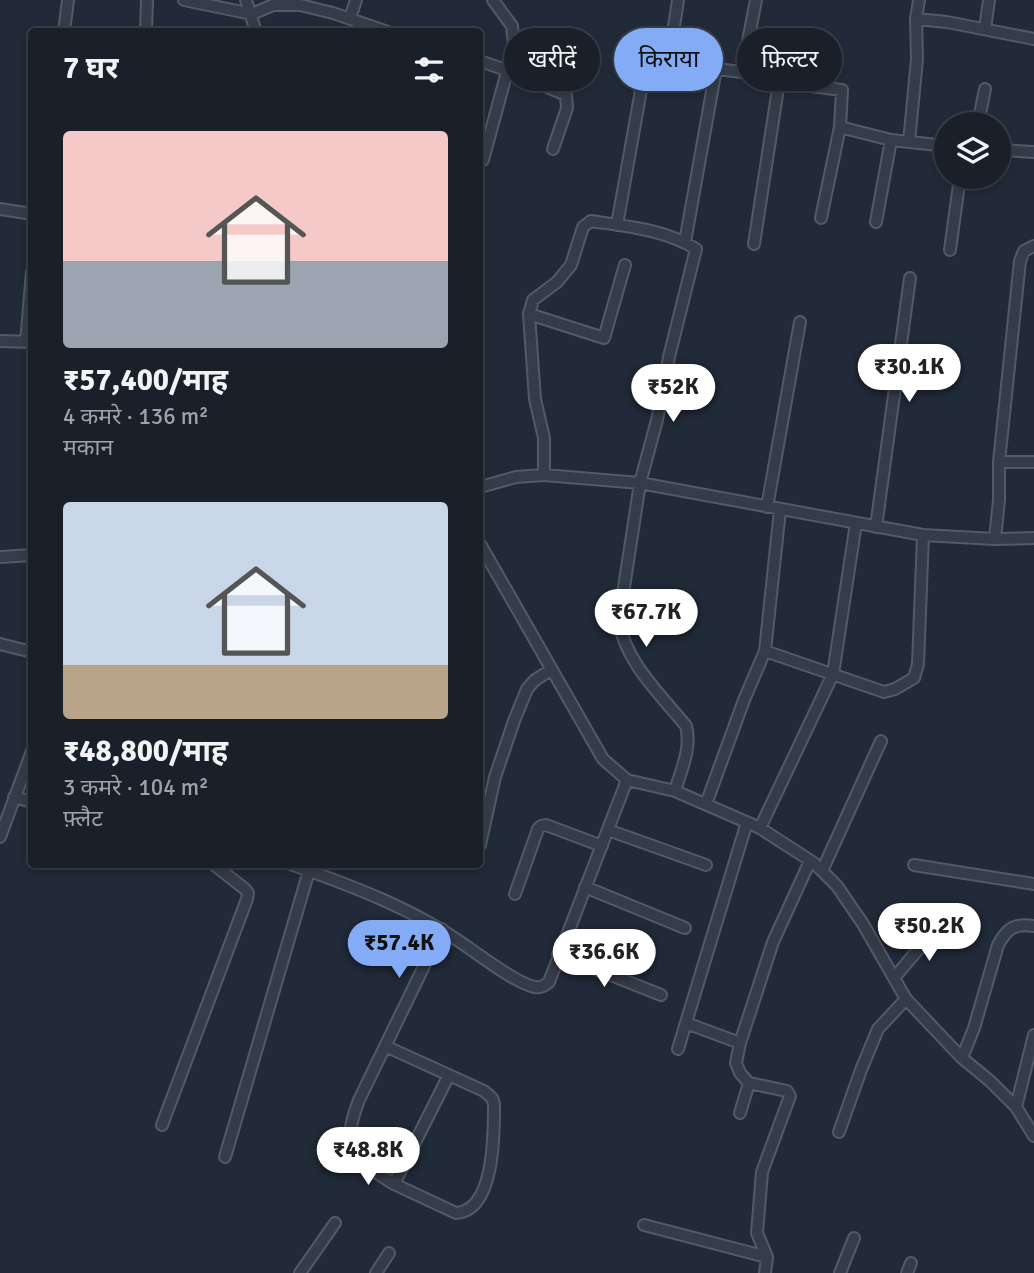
<!DOCTYPE html>
<html lang="hi">
<head>
<meta charset="utf-8">
<style>
	body { margin:0; font-family:Signika,"Noto Sans Devanagari",sans-serif; background:#262d36; color:#f1f3f6; height:100vh; display:flex; flex-direction:column; font-size:26px; white-space:nowrap }
	* { box-sizing:border-box; margin:0 }
	p { font-size:23px; color:#9fa3a8 }
	.icon { flex:none; width:38px; height:38px; fill:none; stroke:currentColor; stroke-width:2; stroke-linecap:round; stroke-linejoin:round }
	.map { position:relative; flex:1; overflow:hidden }
	.sheet { position:absolute; left:28px; top:28px; width:455px; height:840px; display:flex; flex-direction:column; background:#19202a; border-radius:7px; box-shadow:0 4px 10px #0003,0 0 0 2px #373e47 }
	.sheet>* { flex:none }
	.hud { position:absolute; left:504px; top:28px; width:424px; height:63px; display:flex; gap:14px }
	.buttons { position:absolute; left:934px; top:112px; display:grid; gap:14px }
	.buttons a { display:grid; place-items:center; width:77px; height:77px; border-radius:50%; background:#19202a; box-shadow:0 4px 10px #0003,0 0 0 2px #373e47; font-size:35px }
	.price { position:absolute; translate:-50% -60px; padding:0 16px; border-radius:24px; background:#fff; color:#222; font-size:23px; line-height:46px; filter:drop-shadow(0 2px 4px #0008) }
	.price::after { content:''; position:absolute; left:50%; top:42px; width:21px; height:16px; margin-left:-10px; background:inherit; clip-path:polygon(0 0,100% 0,50% 100%) }
	.price.on { background:#83abf6; color:#111 }
	ul { padding:0; list-style:none }
	li { display:grid; align-content:center; gap:14px; height:371px; padding:0 35px }
	li span { display:grid; place-items:center; height:217px; border-radius:7px; color:#555 }
	li>.icon { margin-inline-start:auto }
	span .icon { width:126px; height:126px; fill:#fffc; stroke-width:1 }
	li b { font-size:30px }
	h2 { display:flex; justify-content:space-between; align-items:center; height:84px; padding:0 35px; font-size:30px }
	.pill { padding:0 24px; border-radius:32px; background:#19202a; box-shadow:0 4px 10px #0003,0 0 0 2px #373e47; font-size:24px; line-height:63px }
	.pill.on { background:#83abf6; color:#111 }
	.map>svg:first-child { display:block }
	.lines { fill:none; stroke-linecap:round; stroke-linejoin:round }
	.minor-casing { stroke:#525a67; stroke-width:14 }
	.minor { stroke:#353c49; stroke-width:10 }
</style>
</head>
<body>
<div class="map">
<svg width="1034" height="1273" viewBox="0 0 1034 1273">
	<rect width="100%" height="100%" fill="#212a38"/>
	<g class="lines">
		<!-- minor casing -->
		<g class="minor-casing">
			<path id="minor" d="M184,0L252,14L273,5H300L333,13L388,32
				M246,0L256,32
				M350,18L356,0
				M916,19L947,22L1034,39
				M985,29L989,0
				M64,32L68,0
				M146,32L147,0
				M670,53L678,0
				M480,61L509,71L566,95L567,108L553,149
				M742,72L756,0
				M978,124L985,89
				M840,127L891,140L947,146
				M909,142L917,59L916,19L919,0
				M999,150L1034,152
				M483,160L514,46L512,26L493,0
				M0,209L32,214
				M876,222L891,140
				M617,225L646,62L650,52L670,53L716,69L742,72L779,82L842,90L840,127L821,218
				M685,242L716,69
				M754,244L779,82
				M950,250L960,177
				M529,314L604,338L625,265
				M0,341L32,342
				M26,342L32,272
				M999,462H1034
				M544,475V438L535,399L529,314L533,300L557,282L571,265L583,227L591,221C625,226 667,230 696,249L669,357L657,420L640,483L619,620C624,661 661,695 686,726C692,748 681,770 675,791
				M480,487L516,477L544,475L640,483L923,535L995,539L1034,538
				M767,507L800,322
				M876,527L910,278
				M995,539L999,500V462L1020,261L1024,251L1034,246
				M480,544L603,759L627,780L675,791L760,828L814,863L837,886L863,924L906,999L962,1058L990,1081L1016,1107L1034,1136
				M0,557L32,555
				M0,644L32,652
				M765,651L884,692L895,689L914,678L918,664L923,535
				M14,797L32,802
				M706,804L744,700L765,651L780,510
				M760,828L833,674L856,523
				M608,830L706,865
				M0,837L32,751
				M480,845L495,777L514,721L527,689L535,680L551,670
				M290,864C350,885 414,909 466,946C481,956 517,984 535,987C541,988 544,986 549,982L627,780
				M914,865L1034,884
				M822,871L881,741
				M585,887L685,928
				M515,894L538,829L541,826L546,825L602,846
				M442,929L359,1100C340,1149 353,1159 394,1184L449,1075
				M558,954L661,995
				M894,978L938,926
				M686,1023L740,1043
				M385,1046L484,1091L492,1098L494,1104C494,1133 495,1211 456,1213L394,1184
				M678,1049L747,822
				M962,1058L974,1028L998,945C1007,928 1015,923 1034,926
				M749,1083L787,1091L790,1096L762,1172L757,1233L767,1257L765,1273
				M1016,1107L1034,1035
				M740,1113L749,1083L740,1073L736,1063L740,1043L773,942L810,861
				M162,1125L247,899L248,893L245,889L213,864
				M839,1132L861,1070L878,1029L906,999
				M225,1157L311,864
				M644,1225L767,1257
				M300,1273L335,1223
				M376,1273L389,1253
				M840,1273L854,1238
				M907,1273L911,1263"/>
		</g>
		<!-- minor -->
		<use href="#minor" class="minor"/>
	</g>
</svg>
<div class="buttons">
<a><svg class="icon" aria-label="layers" viewBox="0 0 24 24"><path d="M12 4l9 5-9 5-9-5zM3 14l9 5 9-5"/></svg></a>
</div>
<b class="price" style="left:909px;top:404px">₹30.1K</b>
<b class="price" style="left:673px;top:424px">₹52K</b>
<b class="price" style="left:646px;top:649px">₹67.7K</b>
<b class="price" style="left:929px;top:963px">₹50.2K</b>
<b class="price on" style="left:399px;top:980px">₹57.4K</b>
<b class="price" style="left:604px;top:989px">₹36.6K</b>
<b class="price" style="left:368px;top:1187px">₹48.8K</b>
<div class="hud">
<a class="pill">खरीदें</a>
<a class="pill on">किराया</a>
<a class="pill">फ़िल्टर</a>
</div>
<section class="sheet">
<h2>7 घर<svg class="icon" aria-label="filters" viewBox="0 0 24 24"><path d="M4 7h16M4 17h16"/><circle cx="9" cy="7" r="2"/><circle cx="15" cy="17" r="2"/></svg></h2>
<ul>
<li><span style="background:linear-gradient(#f6c9c9 60%,#9aa5b1 0)"><svg class="icon" aria-label="home" viewBox="0 0 24 24"><path d="M3 11l9-7 9 7M6 9v11h12V9"/></svg></span><div><b>₹57,400/माह</b><p>4 कमरे · 136 m²</p><p>मकान</p></div></li>
<li><span style="background:linear-gradient(#c9d6e8 75%,#b9a48a 0)"><svg class="icon" aria-label="home" viewBox="0 0 24 24"><path d="M3 11l9-7 9 7M6 9v11h12V9"/></svg></span><div><b>₹48,800/माह</b><p>3 कमरे · 104 m²</p><p>फ़्लैट</p></div></li>
</ul>
</section>
</div>
</body>
</html>
